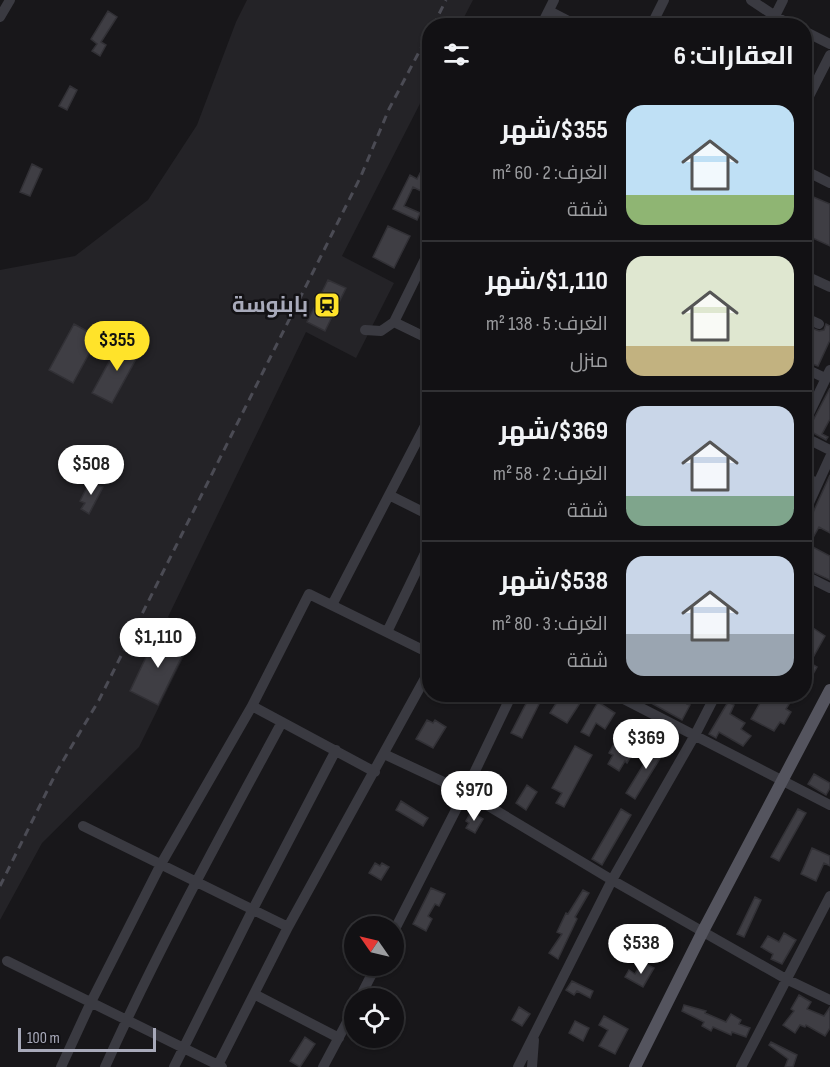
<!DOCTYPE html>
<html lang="ar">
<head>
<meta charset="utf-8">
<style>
	body { margin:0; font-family:"Sofia Sans Condensed",Cairo,sans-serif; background:#1b1a1d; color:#f1f3f6; direction:rtl; height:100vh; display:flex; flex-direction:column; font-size:22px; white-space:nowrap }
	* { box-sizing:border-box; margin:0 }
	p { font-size:20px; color:#9c9da0 }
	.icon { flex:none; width:33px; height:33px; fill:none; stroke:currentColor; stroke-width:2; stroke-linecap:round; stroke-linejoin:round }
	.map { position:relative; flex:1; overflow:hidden; direction:ltr }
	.panel { position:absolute; left:422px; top:18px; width:390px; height:684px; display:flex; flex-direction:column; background:#121114; border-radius:24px; box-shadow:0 2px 4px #0004,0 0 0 2px #313134; direction:rtl }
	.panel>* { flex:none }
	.needle { width:39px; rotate:304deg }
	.buttons { position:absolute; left:344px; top:916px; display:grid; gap:12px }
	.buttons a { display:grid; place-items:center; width:60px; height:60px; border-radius:50%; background:#121114; box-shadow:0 2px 4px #0004,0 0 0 2px #313134; font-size:30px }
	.scale { position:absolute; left:18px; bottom:15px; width:138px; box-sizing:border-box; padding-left:6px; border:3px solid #a8aaba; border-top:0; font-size:16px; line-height:21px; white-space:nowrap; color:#a8aaba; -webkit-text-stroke:4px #131215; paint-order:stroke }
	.price { position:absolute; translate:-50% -51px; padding:0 14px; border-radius:21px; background:#fff; color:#222; font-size:20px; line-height:39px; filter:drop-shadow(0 2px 3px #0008) }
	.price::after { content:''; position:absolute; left:50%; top:36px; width:18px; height:14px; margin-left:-9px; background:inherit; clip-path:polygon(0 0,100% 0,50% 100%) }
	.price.current { background:#ffe32a; color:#111 }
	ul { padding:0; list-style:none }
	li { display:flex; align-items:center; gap:18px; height:150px; padding:0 18px }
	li+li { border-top:2px solid #313134 }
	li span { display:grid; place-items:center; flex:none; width:168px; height:120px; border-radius:18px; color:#555 }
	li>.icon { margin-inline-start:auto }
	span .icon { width:72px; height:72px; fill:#fffc; stroke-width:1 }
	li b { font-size:26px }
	h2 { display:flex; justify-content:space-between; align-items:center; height:72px; padding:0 18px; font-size:26px }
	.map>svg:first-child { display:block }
	.built { fill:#242327 }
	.building { fill:#3f3e44; stroke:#323136; stroke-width:1.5 }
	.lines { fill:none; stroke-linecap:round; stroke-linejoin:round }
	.minor { stroke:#3a3a41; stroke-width:10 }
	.major { stroke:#54545e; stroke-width:12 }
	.rail { stroke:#4b4b54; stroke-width:3; stroke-dasharray:8 6; stroke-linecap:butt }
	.labels { text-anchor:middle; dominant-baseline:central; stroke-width:5; stroke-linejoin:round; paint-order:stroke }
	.poi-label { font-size:22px; font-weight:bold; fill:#a8aaba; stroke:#131215; text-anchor:end }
</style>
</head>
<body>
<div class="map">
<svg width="830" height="1067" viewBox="0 0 830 1067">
	<rect width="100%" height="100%" fill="#18171a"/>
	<!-- built -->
	<path class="built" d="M247,0H473L460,25L429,26V86L342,256L394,283L356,358L306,332L168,617L196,632L139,747L42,843L0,920V270L75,256L148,200L197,125L236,22Z"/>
	<!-- building -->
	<path class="building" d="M108,11L117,17L101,42L106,45L100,56L92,51L97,44L91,39Z
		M70,86L77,90L67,110L59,106Z
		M429,156V195L413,187L404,206L420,213L417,220L393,209L410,175L417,179Z
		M32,164L42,169L30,196L20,192Z
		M804,193L830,204V246L804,234Z
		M388,226L410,236L394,268L373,257Z
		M328,280L346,288L325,331L307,322Z
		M74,324L98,337L73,383L49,370Z
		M826,324L830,326V340L818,366L804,361L812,341L804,336V325L819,331L824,330Z
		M121,340L141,350L112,403L92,393Z
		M830,388V419L822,434L828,437L826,440L808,430Z
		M830,475V533L819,527L809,545L830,556V580L804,568V521L811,517Z
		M90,481L103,487L89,514L81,509L85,503L80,501Z
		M804,622L825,636L810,663L817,667L804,690Z
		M157,634L186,648L158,705L130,691Z
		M531,694H544L522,738L511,733Z
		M562,694H573L582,700L567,723L550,713Z
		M635,694H693L687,704L690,705L682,720Z
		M765,694H795L786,709L791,712L784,724L780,722L774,731L751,719Z
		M598,702L615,713L605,729L596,723L589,736L581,732Z
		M728,702L734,705L730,714L745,723L741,729L751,736L743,746L719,732L716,738L709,734Z
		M427,720L433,723L435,720L446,727L433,748L416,739Z
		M627,720L646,731L627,763L625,761L619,771L608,764L613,755L609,753Z
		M658,741L667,747L635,799L626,793Z
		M575,746L592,755L564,807L556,803L562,793L552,788Z
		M814,774L830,783V788L826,795L808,784Z
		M527,785L537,792L526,810L516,803Z
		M401,801L428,818L423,826L396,810Z
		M621,809L631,815L602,865L592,859Z
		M798,809L806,813L779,861L771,857Z
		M471,812L483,819L475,833L466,828L469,823L466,821Z
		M812,848L830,856V866L824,863L816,881L801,874Z
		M375,863L380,866L382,863L389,867L381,880L369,873Z
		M431,888L445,894L439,906L435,904L428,916L432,919L426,931L413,924Z
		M583,890L589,893L575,917L577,919L558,959L549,953L562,934L557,932L566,913L568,914Z
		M755,897L761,900L744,937L737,934Z
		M784,933L796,940L782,964L771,959L773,954L761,947L768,936L779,942Z
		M642,962L654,968L643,987L625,977L629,970L635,974Z
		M572,981L593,991L590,998L577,991L574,995L566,990Z
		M799,995L811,1002L807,1009L824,1016L830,1007V1028L825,1036L806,1025L805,1027L800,1025L795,1033L783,1025L794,1011L791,1009Z
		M684,1005L706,1011L705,1013L726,1022L731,1014L741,1020L739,1024L750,1028L746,1037L732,1032L731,1035L713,1027L711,1031L702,1026L704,1022L682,1011Z
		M519,1007L530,1014L522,1026L512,1020Z
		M604,1016L628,1029L615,1054L599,1046L608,1030L599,1025Z
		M575,1021L589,1028L583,1041L569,1033Z
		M305,1037L315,1044L300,1067L290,1061Z
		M771,1042L797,1055L793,1067H785L788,1059L769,1045Z"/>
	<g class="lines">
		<!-- minor -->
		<path class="minor" d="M751,0L775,16L793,26
			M549,11L578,26
			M0,17L10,0
			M541,26L554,0
			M651,26L664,0
			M770,26L783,0
			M804,31L830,44
			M804,106L830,55
			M804,170L830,183
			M804,275L830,287
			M804,317L819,324
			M394,322L429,251
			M365,330L381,331L394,322L429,339
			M804,368L825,378
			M804,424L830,370
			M804,437L830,450
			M804,477L817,483
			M389,495L429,515
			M804,514L830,457
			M804,575L830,588
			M332,605L429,418
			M387,632L429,545
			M614,694L830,805
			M252,706L375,772
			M384,754L465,792L612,880L786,979L830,1000
			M83,826L288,927
			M393,933L465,792L512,694
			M7,961L222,1067
			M254,994L339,1038
			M359,999L376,966
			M61,1067L91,1002L161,864L252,706L309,594L429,653
			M105,1067C158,949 221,835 282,722
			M174,1067L253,909L336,750
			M217,1067L288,927L429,671
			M323,1067L354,1009
			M518,1067L612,880L695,735L716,694
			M532,1067L534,1040
			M741,1067L830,896"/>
		<!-- major -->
		<path class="major" d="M635,1067L703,931L830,690"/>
		<!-- rail -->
		<path class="rail" d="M433,26L446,0
			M0,886L57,771L99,700L361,176L389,109L429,33"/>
	</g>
	<!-- icons -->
	<defs>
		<g id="station-square" transform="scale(1.35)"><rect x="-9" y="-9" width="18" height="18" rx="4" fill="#ffe32a" stroke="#131215"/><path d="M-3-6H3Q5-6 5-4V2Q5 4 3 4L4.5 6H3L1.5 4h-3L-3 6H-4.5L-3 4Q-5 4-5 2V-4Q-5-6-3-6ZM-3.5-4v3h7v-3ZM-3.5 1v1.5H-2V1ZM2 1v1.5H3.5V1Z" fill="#111"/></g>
	</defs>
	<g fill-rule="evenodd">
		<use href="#station-square" x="327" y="305"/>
	</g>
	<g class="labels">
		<!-- poi labels -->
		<g class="poi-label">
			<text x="308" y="305">بابنوسة</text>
		</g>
	</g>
</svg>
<div class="buttons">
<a><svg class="needle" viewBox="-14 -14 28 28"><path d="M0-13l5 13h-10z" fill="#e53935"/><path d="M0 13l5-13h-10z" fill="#9c9da0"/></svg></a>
<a><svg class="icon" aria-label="locate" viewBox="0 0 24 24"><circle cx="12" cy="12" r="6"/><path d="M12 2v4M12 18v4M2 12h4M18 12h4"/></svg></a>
</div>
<div class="scale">100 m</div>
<b class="price current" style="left:117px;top:372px">$355</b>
<b class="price" style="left:91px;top:496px">$508</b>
<b class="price" style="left:158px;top:669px">$1,110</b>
<b class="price" style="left:646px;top:770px">$369</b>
<b class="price" style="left:474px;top:822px">$970</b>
<b class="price" style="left:641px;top:975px">$538</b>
<section class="panel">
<h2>العقارات: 6<svg class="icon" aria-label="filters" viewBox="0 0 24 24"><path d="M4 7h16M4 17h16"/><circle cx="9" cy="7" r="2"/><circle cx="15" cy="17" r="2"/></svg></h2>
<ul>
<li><span style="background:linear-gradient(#bfe0f5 75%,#8fb573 0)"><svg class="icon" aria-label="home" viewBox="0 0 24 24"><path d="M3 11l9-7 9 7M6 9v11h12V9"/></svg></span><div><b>$355/شهر</b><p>الغرف: 2 · 60 m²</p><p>شقة</p></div></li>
<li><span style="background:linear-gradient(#dfe7d0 75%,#c2b280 0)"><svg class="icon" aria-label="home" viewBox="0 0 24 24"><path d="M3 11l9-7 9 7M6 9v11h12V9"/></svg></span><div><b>$1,110/شهر</b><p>الغرف: 5 · 138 m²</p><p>منزل</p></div></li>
<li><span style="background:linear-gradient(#c9d6e8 75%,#7fa58c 0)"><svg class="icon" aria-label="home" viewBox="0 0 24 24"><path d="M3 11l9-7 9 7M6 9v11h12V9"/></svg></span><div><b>$369/شهر</b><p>الغرف: 2 · 58 m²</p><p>شقة</p></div></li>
<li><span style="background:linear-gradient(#c9d6e8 65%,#9aa5b1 0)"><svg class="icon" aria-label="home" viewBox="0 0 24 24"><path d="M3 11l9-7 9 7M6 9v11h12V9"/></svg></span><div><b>$538/شهر</b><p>الغرف: 3 · 80 m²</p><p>شقة</p></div></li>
</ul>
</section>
</div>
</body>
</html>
